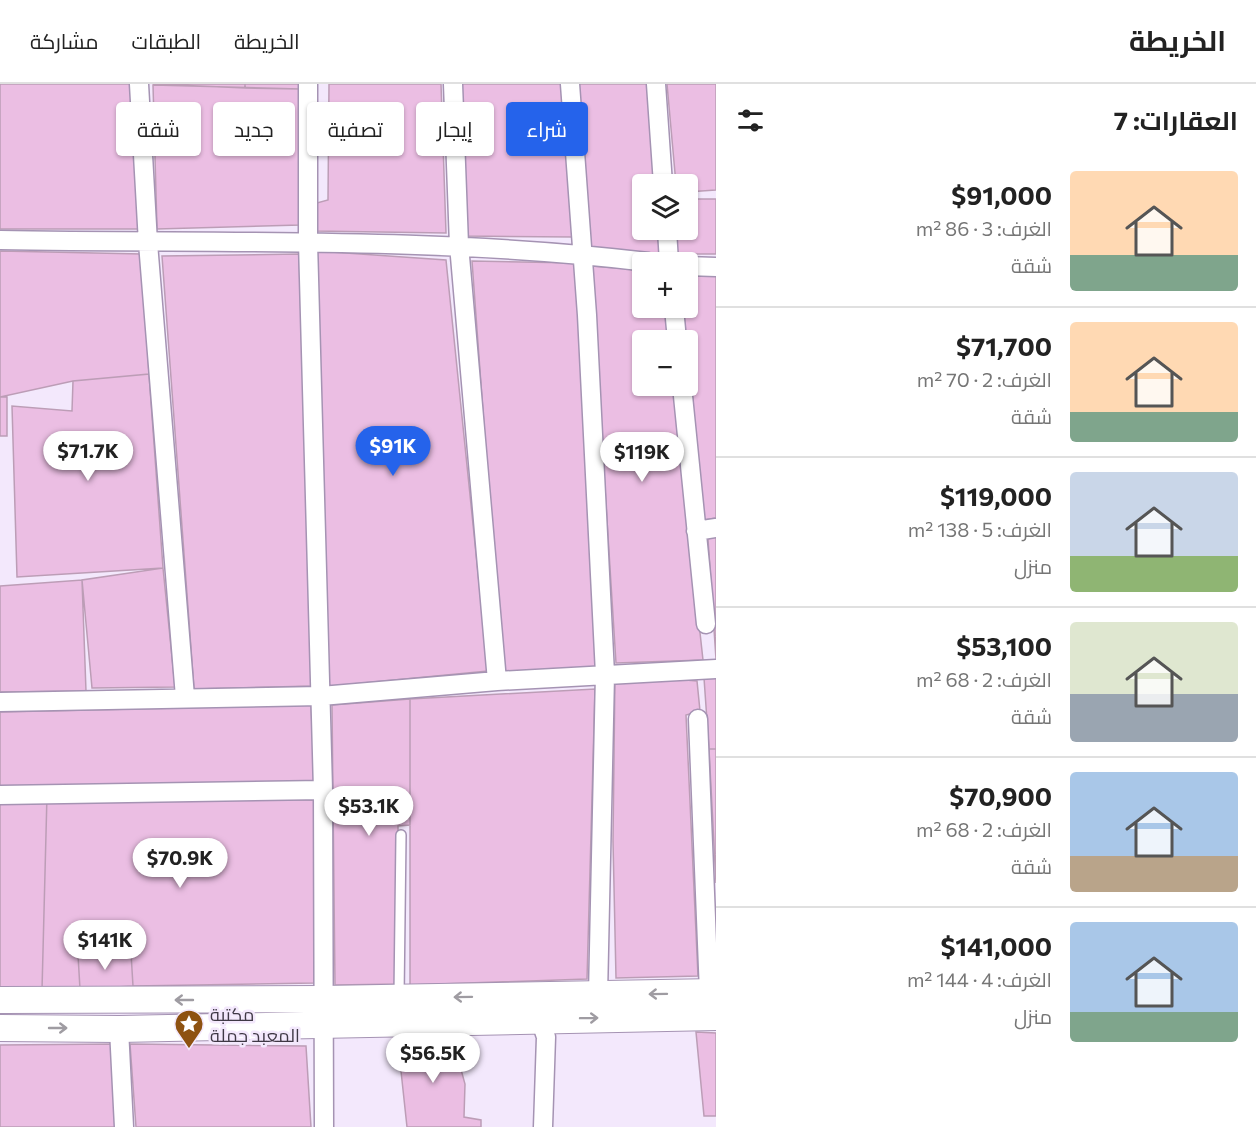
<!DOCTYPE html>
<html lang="ar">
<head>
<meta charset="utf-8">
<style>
	body { margin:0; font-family:Commissioner,Cairo,sans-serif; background:#f2f2f2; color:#222; direction:rtl; height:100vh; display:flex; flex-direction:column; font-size:22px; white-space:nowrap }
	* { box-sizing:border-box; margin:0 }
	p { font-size:20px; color:#767676 }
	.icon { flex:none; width:33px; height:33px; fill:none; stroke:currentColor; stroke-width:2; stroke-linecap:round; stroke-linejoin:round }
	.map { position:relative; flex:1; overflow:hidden; direction:ltr }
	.panel { display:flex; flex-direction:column; background:#fff; width:540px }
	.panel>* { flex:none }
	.guide { position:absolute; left:18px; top:18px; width:570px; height:54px; direction:rtl; display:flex; gap:12px }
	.fabs { position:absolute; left:632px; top:90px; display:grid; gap:12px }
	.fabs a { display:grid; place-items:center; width:66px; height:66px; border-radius:6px; background:#fff; box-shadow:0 2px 4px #0004; font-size:30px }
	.price { position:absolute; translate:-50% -51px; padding:0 14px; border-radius:21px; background:#fff; color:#222; font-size:20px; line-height:39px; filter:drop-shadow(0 2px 3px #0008) }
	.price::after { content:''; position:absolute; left:50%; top:36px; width:18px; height:14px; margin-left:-9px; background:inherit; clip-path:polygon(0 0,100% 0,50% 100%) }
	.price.on { background:#2563eb; color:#fff }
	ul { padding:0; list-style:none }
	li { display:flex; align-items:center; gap:18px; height:150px; padding:0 18px }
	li+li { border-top:2px solid #e0e0e0 }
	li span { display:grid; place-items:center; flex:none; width:168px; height:120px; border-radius:6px; color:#555 }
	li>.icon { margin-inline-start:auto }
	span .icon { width:72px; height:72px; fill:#fffc; stroke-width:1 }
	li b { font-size:26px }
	h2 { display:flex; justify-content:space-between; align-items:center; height:72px; padding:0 18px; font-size:26px }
	.tag { padding:0 21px; border-radius:6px; background:#fff; box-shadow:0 2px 4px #0004; font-size:21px; line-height:54px }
	.tag.on { background:#2563eb; color:#fff }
	header { display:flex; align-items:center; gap:36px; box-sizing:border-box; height:84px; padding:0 30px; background:#fff; border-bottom:2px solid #e0e0e0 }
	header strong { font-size:28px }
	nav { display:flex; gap:33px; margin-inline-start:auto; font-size:21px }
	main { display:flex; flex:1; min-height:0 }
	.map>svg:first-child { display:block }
	.building { fill:#ebbee3; stroke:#bc9db6; stroke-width:1.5 }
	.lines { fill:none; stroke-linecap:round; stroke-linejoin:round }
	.lane-casing { stroke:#a593b3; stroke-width:12 }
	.street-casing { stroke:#a593b3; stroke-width:21 }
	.secondary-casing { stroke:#a593b3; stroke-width:28 }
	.lane { stroke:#fff; stroke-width:9 }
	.street { stroke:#fff; stroke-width:18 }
	.secondary { stroke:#fff; stroke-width:26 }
	.oneway { stroke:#9f9ca2 }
	.labels { text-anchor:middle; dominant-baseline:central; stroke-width:5; stroke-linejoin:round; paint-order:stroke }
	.poi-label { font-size:18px; fill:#3f3845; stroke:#f3e8fc; text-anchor:start }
</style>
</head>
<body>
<header>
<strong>الخريطة</strong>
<nav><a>الخريطة</a><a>الطبقات</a><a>مشاركة</a></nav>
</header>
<main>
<section class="panel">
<h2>العقارات: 7<svg class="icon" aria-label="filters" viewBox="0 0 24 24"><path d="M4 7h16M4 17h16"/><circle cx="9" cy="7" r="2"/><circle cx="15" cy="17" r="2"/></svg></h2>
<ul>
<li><span style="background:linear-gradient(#ffd9b3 70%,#7fa58c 0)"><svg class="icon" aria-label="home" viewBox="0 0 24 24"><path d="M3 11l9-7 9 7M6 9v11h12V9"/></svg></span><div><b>$91,000</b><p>الغرف: 3 · 86 m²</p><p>شقة</p></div></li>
<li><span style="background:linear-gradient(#ffd9b3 75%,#7fa58c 0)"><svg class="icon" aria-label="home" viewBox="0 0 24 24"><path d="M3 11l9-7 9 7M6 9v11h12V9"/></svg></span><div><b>$71,700</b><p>الغرف: 2 · 70 m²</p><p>شقة</p></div></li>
<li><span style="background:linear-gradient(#c9d6e8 70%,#8fb573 0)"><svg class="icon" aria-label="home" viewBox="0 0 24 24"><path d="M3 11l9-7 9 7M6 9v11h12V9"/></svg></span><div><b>$119,000</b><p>الغرف: 5 · 138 m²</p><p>منزل</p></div></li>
<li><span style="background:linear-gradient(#dfe7d0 60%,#9aa5b1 0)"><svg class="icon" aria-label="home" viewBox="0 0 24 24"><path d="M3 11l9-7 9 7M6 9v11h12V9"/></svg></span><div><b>$53,100</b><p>الغرف: 2 · 68 m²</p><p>شقة</p></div></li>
<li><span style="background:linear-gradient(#a9c7e8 70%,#b9a48a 0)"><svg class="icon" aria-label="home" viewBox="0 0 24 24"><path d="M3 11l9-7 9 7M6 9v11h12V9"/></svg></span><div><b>$70,900</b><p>الغرف: 2 · 68 m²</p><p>شقة</p></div></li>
<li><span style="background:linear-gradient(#a9c7e8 75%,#7fa58c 0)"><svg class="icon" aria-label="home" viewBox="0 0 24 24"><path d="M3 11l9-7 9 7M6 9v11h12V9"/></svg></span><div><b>$141,000</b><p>الغرف: 4 · 144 m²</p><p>منزل</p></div></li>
</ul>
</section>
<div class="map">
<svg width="716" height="1043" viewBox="0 0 716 1043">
	<rect width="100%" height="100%" fill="#f3e8fc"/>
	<!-- building -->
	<path class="building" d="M0,0H130L139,145H0Z
		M153,0H245V4Z
		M245,0H300V5L245,4Z
		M329,0H441L446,149L314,147L313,120L328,116Z
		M459,0H564L573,153L464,152Z
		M578,0H648L655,100H642V146H658L660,172L589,169Z
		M667,0H716V106L687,108V100H676Z
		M153,1L300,5V141L157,145Z
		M687,115H716V170H673L672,146H687Z
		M0,167L142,170L149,290L73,297L0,313Z
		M317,167L446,176L488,587L321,603Z
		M299,170L312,602L194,605L162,172Z
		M472,177L577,179L596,583L502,588Z
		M591,182L642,186V224H665L668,256H642V302H673L703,576L616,579Z
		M687,190L716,191V434L703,436L682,224H687Z
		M149,290L163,484L17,493L12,322L72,327L73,297Z
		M0,313H7V352H0Z
		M716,452V575L708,455Z
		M163,484L175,603L92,604L82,496Z
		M82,496L86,607L0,608V502Z
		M615,590L697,597L700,627L686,631L698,892L616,894L613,757Z
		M704,594H716V665H709Z
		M595,605L587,895L410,901V615Z
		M410,615V741L398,742L399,900L335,901L332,621Z
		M311,621L315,707L0,704V628Z
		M709,665H716V799Z
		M47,711L42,906L0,907V716Z
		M47,711L314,716V899L133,902L131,869L78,871L80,905L42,906Z
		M131,869L133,902L80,905L78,871Z
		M696,948L716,949V1032H704Z
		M451,949L465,1000L464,1033L481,1036V1043H407L398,959Z
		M116,960L118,1043H0V961Z
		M130,960L306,962L311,1043H136Z"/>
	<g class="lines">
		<!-- lane casing -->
		<g class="lane-casing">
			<path id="lane" d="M399,912L401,751"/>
		</g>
		<!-- street casing -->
		<g class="street-casing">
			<path id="street" d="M139,0L148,159L185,613
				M308,0V158L323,706L324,1043
				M453,0L459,161L497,597
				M570,0L587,231L605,590L598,911
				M656,0L663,100
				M667,146L669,178
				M0,156C216,160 433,152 648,178
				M687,182L716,183
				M674,224L677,256
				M682,302L706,540
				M696,447L716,444
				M0,618L321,612L497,597L716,585
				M698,635L709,909
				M0,711L323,706
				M540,935L546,953L543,1043
				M119,945L124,1043"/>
		</g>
		<!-- secondary casing -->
		<g class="secondary-casing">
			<path id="secondary" d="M0,916L324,915L716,908
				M0,944L119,945L716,933"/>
		</g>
		<!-- lane -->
		<use href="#lane" class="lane"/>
		<!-- street -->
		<use href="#street" class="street"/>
		<!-- secondary -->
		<use href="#secondary" class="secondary"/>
	</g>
	<!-- one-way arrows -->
	<defs><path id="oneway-shaft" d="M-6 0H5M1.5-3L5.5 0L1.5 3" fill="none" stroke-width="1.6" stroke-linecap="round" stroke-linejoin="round" transform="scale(1.5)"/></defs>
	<g class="oneway">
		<use href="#oneway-shaft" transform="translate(658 910) rotate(179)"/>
		<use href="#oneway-shaft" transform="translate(463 913) rotate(179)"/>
		<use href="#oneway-shaft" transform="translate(184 916) rotate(180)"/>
		<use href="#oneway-shaft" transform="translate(589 934) rotate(-1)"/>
		<use href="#oneway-shaft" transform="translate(58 944)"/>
	</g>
	<!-- icons -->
	<defs>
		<g id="sight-pin" transform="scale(1.5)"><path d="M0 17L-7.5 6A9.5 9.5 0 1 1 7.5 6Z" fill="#8e5211" stroke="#f3e8fc"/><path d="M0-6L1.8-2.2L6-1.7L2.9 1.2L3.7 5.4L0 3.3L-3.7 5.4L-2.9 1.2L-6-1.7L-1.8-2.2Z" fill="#fff"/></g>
	</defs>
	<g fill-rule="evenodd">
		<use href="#sight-pin" x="189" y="940"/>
	</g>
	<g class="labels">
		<!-- poi labels -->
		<g class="poi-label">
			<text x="210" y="930">مكتبة<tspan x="210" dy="21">المعبد جملة</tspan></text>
		</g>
	</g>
</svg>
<div class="fabs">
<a><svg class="icon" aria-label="layers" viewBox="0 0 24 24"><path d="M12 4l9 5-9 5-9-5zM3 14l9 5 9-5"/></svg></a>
<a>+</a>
<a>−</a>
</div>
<b class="price on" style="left:393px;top:393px">$91K</b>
<b class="price" style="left:88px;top:398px">$71.7K</b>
<b class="price" style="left:642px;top:399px">$119K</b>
<b class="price" style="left:369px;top:753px">$53.1K</b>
<b class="price" style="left:180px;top:805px">$70.9K</b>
<b class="price" style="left:105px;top:887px">$141K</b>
<b class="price" style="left:433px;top:1000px">$56.5K</b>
<div class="guide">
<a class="tag on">شراء</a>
<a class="tag">إيجار</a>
<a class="tag">تصفية</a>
<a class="tag">جديد</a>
<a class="tag">شقة</a>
</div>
</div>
</main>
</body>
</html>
